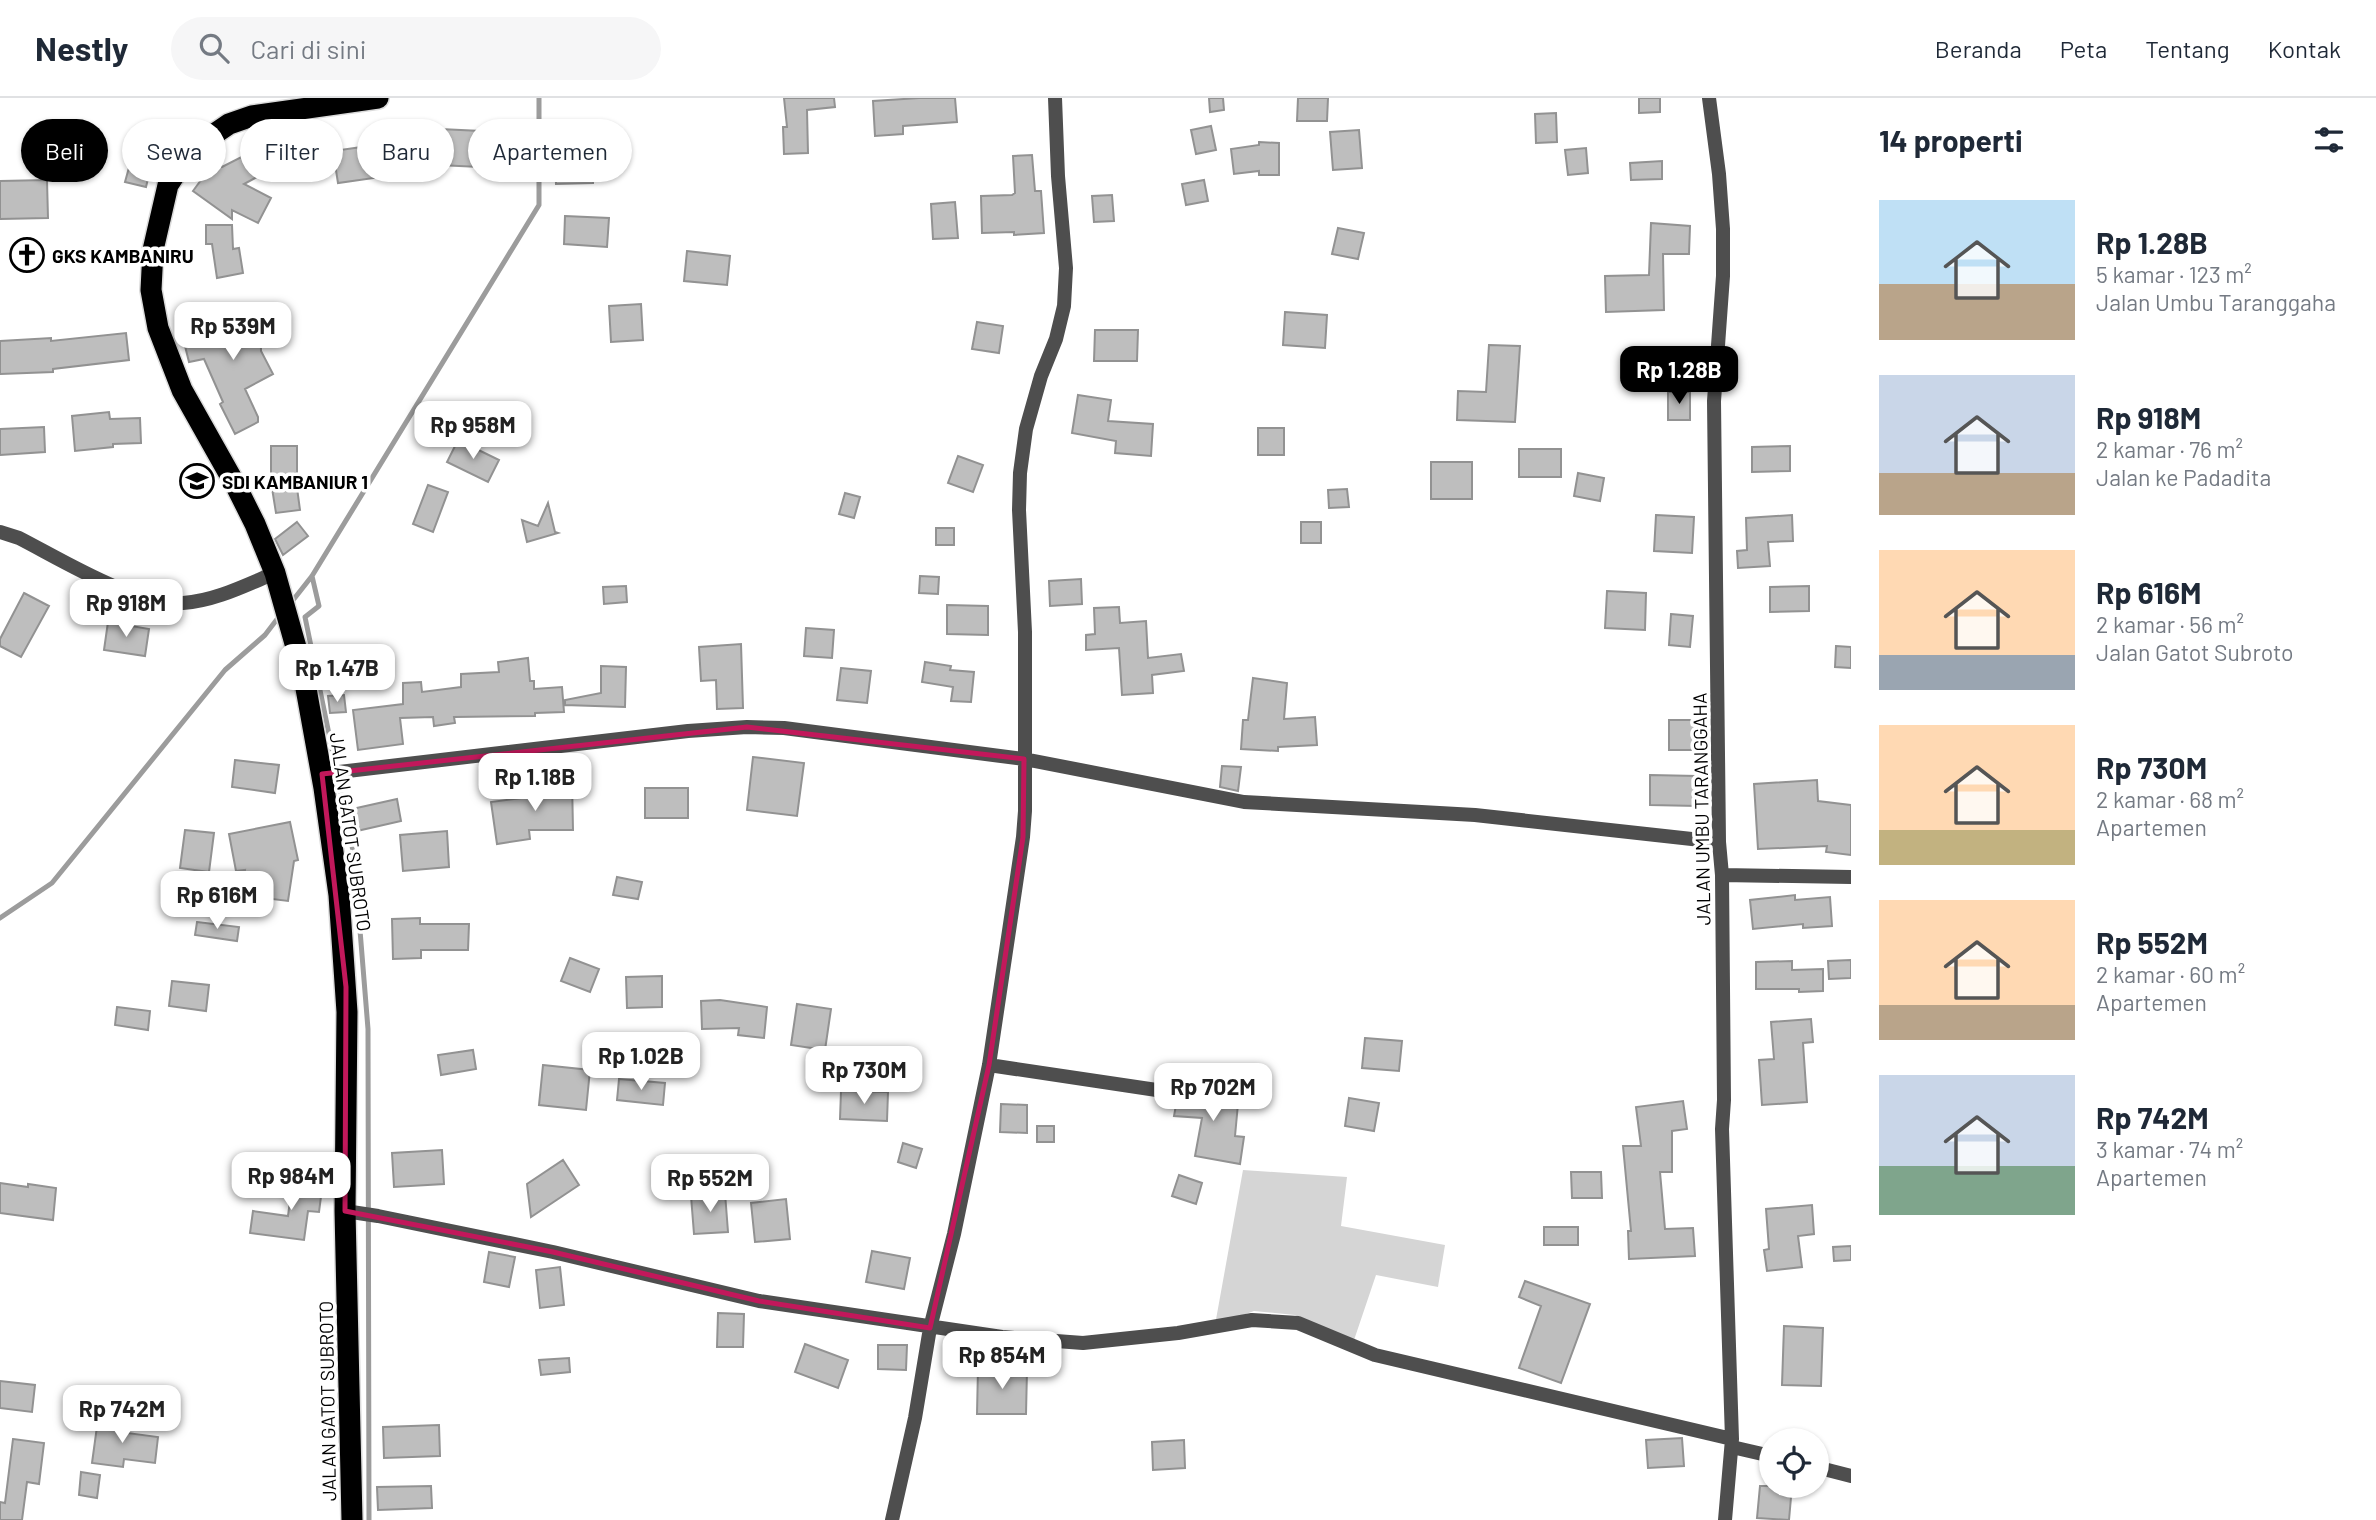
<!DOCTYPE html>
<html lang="id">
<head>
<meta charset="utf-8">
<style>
	body { margin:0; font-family:Barlow,sans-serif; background:#f6f6f7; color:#1f2937; height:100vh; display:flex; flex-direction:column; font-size:26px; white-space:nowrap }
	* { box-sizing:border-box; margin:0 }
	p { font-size:23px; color:#747a83 }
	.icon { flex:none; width:38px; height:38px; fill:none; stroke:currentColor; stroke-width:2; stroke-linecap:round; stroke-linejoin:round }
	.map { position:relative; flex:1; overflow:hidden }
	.side { display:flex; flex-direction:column; background:#fff; width:525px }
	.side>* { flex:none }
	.guide { position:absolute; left:21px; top:21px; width:665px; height:63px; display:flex; gap:14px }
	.fabs { position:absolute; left:1759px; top:1330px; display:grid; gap:14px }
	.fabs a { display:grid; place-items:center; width:70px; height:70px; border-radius:50%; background:#fff; box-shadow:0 2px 5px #0004; font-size:35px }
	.price { position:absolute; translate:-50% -60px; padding:0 16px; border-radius:14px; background:#fff; color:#222; font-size:23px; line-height:46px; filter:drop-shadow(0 2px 4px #0008) }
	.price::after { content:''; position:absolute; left:50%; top:42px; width:21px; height:16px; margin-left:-10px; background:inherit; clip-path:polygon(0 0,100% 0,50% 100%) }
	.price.selected { background:#000; color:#fff }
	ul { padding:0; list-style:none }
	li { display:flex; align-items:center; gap:21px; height:175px; padding:0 28px }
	li span { display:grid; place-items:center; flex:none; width:196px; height:140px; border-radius:0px; color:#555 }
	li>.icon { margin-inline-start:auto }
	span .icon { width:84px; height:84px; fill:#fffc; stroke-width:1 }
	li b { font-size:30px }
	h2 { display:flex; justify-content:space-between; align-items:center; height:84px; padding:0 28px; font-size:30px }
	.pill { padding:0 24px; border-radius:32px; background:#fff; box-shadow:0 2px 5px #0004; font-size:24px; line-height:63px }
	.pill.selected { background:#000; color:#fff }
	header { display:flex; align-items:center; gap:42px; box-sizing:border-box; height:98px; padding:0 35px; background:#fff; border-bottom:2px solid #e0e1e3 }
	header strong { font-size:33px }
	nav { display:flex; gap:38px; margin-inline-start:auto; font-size:24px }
	.search { width:490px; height:63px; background:#f6f6f7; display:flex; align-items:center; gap:18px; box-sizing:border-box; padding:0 24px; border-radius:38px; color:#747a83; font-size:26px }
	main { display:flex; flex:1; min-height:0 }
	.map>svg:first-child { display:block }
	.green { fill:#d5d5d5 }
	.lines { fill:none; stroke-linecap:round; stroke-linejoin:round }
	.stream { stroke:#9c9c9c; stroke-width:5 }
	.building { fill:#bebebe; stroke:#929292; stroke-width:2 }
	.highway-casing { stroke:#dbdbdb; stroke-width:24 }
	.street { stroke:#4e4e4e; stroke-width:14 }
	.highway { stroke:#000; stroke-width:21 }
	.marked { fill:none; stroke:#c2185b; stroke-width:5; stroke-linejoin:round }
	.labels { text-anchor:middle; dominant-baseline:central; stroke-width:7; stroke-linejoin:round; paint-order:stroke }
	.poi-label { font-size:19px; font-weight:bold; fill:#000; stroke:#fff; text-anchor:start }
	.street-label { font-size:19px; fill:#000; stroke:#fff }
</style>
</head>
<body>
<header>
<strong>Nestly</strong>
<div class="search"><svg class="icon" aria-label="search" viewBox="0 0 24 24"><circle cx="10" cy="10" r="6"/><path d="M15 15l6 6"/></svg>Cari di sini</div>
<nav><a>Beranda</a><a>Peta</a><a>Tentang</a><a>Kontak</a></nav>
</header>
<main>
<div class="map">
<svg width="1851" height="1422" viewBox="0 0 1851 1422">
	<rect width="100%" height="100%" fill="#fff"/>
	<!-- green -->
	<path class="green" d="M1243,1072L1347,1079L1341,1128L1445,1147L1438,1189L1376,1177L1353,1245L1295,1217L1254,1213L1215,1227Z"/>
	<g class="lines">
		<!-- stream -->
		<path class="stream" d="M312,478L319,508L305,519L354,758L368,931L369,1422
			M290,506L312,478L539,107V0
			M0,820L52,785L225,572L265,537L281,516"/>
	</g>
	<!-- building -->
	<path class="building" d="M784,0H834L835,9L807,12L808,55L784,56L783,29H787Z
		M919,0H955L957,24L903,28V36L875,38L873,3Z
		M1209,0H1223L1224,12L1210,14Z
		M1298,0H1328L1327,23H1297Z
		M1639,0H1660V14L1639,15Z
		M1556,15L1557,44L1536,45L1535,16Z
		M1211,28L1216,52L1196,56L1191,32Z
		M440,31L481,33L479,69L439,67Z
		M1359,32L1362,70L1333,72L1330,34Z
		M1259,44L1279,45V77H1259V73L1234,76L1231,51L1259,47Z
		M369,48L374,80L338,85L333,53Z
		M592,49L593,85L556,86L555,50Z
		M1586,50L1588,75L1568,77L1565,52Z
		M257,51L268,73L244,86L271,100L258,125L232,112V121L193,93L215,63L222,69Z
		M133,55L153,60L146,89L125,84Z
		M1032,57L1035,93H1041L1044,135L1014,137V134L982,135L981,98L1012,97L1015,95L1013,58Z
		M1662,63V81L1631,82L1630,65Z
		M47,82L48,120L0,121V83Z
		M1204,82L1208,103L1186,107L1182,86Z
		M1112,97L1114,123L1094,124L1092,98Z
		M955,104L958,140L933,141L931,106Z
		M565,118L609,120L607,149L564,146Z
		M1651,125L1690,128L1689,156H1663L1664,212L1606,214L1605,178L1649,177Z
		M206,127H232L233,151L239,150L243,175L217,180L212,146H206Z
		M1338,130L1364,135L1358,161L1332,156Z
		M687,153L730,158L727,187L684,183Z
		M641,206L643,242L611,244L609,208Z
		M260,212L261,253L273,276L245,291L258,319V324L235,336L220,306L223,304L204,261L189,264L183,240L220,231L219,213Z
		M1285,214L1327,217L1325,250L1283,247Z
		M977,224L1003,228L999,255L972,251Z
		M1095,232H1138L1137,263H1094Z
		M126,235L129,262L53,271V274L0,276V243L51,240V243Z
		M1489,247L1520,248L1515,324L1457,322L1458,293L1486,294Z
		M1668,294H1690V322H1668Z
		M1078,297L1111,302L1108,323L1153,326L1151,358L1115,355L1116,343L1072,335Z
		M109,314L110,321L140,320L141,345L113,346V349L75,353L72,318Z
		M44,329L45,354L0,357V331Z
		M1258,330H1284V357H1258Z
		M458,342L499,362L488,384L447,364Z
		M271,348H297V375H295L300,412L276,415L271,384Z
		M1790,348V373L1752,374V349Z
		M1519,351H1561V379H1519Z
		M958,358L983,367L973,394L948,385Z
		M1431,364H1472V401H1431Z
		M1578,375L1604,380L1600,403L1574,398Z
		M428,387L448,394L433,434L413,426Z
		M1347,391L1349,409L1329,410L1328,392Z
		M845,395L860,399L854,420L839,416Z
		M548,405L555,434L558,435L527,444L522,422L538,428Z
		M1656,417L1694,419L1692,455L1654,453Z
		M1792,417L1793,443L1768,444L1770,468L1738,470L1737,453L1747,452L1746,420Z
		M297,424L308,438L283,457L275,441Z
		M1301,424H1321V445H1301Z
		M936,430H954V447H936Z
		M920,478L939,479L938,496L919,495Z
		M1081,481L1082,506L1050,508L1049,483Z
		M626,488L627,504L604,506L603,489Z
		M1809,488V513L1770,514V489Z
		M1607,493L1646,495L1645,532L1605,530Z
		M24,495L49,508L21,559L0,548V541Z
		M947,507L988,508V537L947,536Z
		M1119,509L1120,525L1146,523L1148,560L1181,556L1184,573L1152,577L1153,595L1122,597L1119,550L1086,552V537L1095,536L1094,510Z
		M1671,516L1693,518L1690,549L1669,547Z
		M108,524L149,531L145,558L104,552Z
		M806,530L834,532L832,560L804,558Z
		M741,546L743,610L717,611L716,582L701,583L699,549Z
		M1836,548L1851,549V570L1835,569Z
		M528,560L530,583H534V591L562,589L564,614L535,615V618L454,619L455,625L434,628L433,619L400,620L403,646L358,652L353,612L403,606V585L421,584L422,594L461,589V576L499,574L498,564Z
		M925,564L951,568L950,572L974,574L971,604L951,603L953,589L922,584Z
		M601,568L626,569L625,609L565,607V602L601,595Z
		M841,570L871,573L867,605L837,602Z
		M1253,580L1287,585L1284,621L1315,619L1317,647L1278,649V653L1241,651L1243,622H1248Z
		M344,597L346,614L330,615L328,598Z
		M1669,622H1705V652H1669Z
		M753,659L804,665L797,718L747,712Z
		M235,662L279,667L275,695L232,689Z
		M1222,668L1241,669L1238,693L1220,689Z
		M1650,677L1697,678V708L1650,707Z
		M544,682H572L573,732H529L530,741L497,746L491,704L544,697Z
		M1817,682L1818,703L1851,707V757L1826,754L1827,748L1758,751L1754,686Z
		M645,690H688V720H645Z
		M397,701L401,723L357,733L352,711Z
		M290,724L298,762L294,763L288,803L241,797L245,772L236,773L229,736Z
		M185,732L214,735L209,774L180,770Z
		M447,733L449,769L403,773L400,737Z
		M617,779L642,784L638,801L613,797Z
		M1795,797V802L1830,799L1832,828L1803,830V826L1753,831L1750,802Z
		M420,820V826H469L468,852H421V860L393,861L392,821Z
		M197,824L239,829L237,843L195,837Z
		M570,860L599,871L590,894L561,883Z
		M1851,862V880L1829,881L1828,863Z
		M1792,863V872L1823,871V893L1799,894V891H1756V864Z
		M662,878V909L627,910L626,879Z
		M172,883L209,887L206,913L169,908Z
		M720,902L767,909L764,940L738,937L739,930L702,931L701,903Z
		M797,906L831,911L825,952L791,947Z
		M117,909L150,913L148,932L115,927Z
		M1811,921L1813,944L1803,945L1807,1004L1762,1007L1759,962L1774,961L1771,924Z
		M1365,940L1402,943L1399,973L1362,970Z
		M473,952L476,971L441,977L438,957Z
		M543,967L590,972L586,1012L539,1007Z
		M619,981L665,985L663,1007L617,1002Z
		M1179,990L1239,995L1235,1038L1244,1039L1240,1066L1195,1058L1202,1020L1174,1018Z
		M841,993L888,994L887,1023L840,1021Z
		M1349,1000L1379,1005L1374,1033L1345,1028Z
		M1683,1003L1687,1031L1672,1033V1074H1660L1665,1131L1693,1130L1695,1158L1629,1161L1628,1133H1631L1623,1048H1641L1636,1009Z
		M1001,1006L1027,1007V1035L1000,1034Z
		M1037,1028H1054V1044H1037Z
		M903,1045L922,1051L916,1070L898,1064Z
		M442,1052L444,1086L394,1089L392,1055Z
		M563,1062L579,1087L531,1119L527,1086Z
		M1571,1074H1601L1602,1100H1572Z
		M1179,1077L1202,1085L1196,1106L1172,1098Z
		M293,1079L323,1083L319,1114L308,1113L304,1142L250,1135L253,1113L288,1118Z
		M0,1085L28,1089V1086L56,1090L53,1122L0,1115Z
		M725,1095L728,1134L694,1136L691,1098Z
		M786,1101L790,1141L755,1144L751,1105Z
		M1812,1107L1814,1136L1798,1138L1802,1169L1767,1173L1764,1152L1769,1151L1766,1111Z
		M1544,1129H1578V1147H1544Z
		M1851,1148V1162L1834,1163L1833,1149Z
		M872,1153L910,1160L904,1191L866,1184Z
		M489,1154L515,1159L509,1189L484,1184Z
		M560,1169L564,1207L540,1210L536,1172Z
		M1525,1183L1590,1206L1561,1285L1519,1270L1541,1208L1519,1199Z
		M718,1215L744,1216L743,1249H717Z
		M1784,1228L1823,1230L1821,1288L1782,1287Z
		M805,1246L848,1262L838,1290L795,1274Z
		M878,1247H907L906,1272L878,1271Z
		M569,1260L570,1274L541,1277L539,1262Z
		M978,1270L1027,1272L1026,1316H977Z
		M0,1283L35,1287L32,1314L0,1310Z
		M98,1321L129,1325L127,1335L158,1339L155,1365L124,1361L123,1369L92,1365Z
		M439,1327L440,1358L384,1360L383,1329Z
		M1682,1340L1684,1368L1648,1370L1646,1342Z
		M13,1341L44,1345L39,1386L27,1384L22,1422H0V1404L5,1405Z
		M1184,1342L1185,1370L1153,1372L1152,1344Z
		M81,1374L100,1377L97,1400L79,1397Z
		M431,1388L432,1410L378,1412L377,1389Z
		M1760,1388H1792L1789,1422L1757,1420Z"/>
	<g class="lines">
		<!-- highway casing -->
		<g class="highway-casing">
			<path id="highway" d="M352,1422L345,1113L347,914L339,797L324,690L303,574L275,475L255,426L236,388L182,292L158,230L151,192L153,152L168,87L181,67L201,45L229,26L252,18L378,0"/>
		</g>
		<!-- street -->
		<path class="street" d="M1709,0L1719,76L1723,131V178L1714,303L1719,744L1722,777L1724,1002L1722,1031L1732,1341L1725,1422
			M0,434L19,440C62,462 136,508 183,505C215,503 246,487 275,475
			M322,676L688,633L747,629L784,630L1024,661L1244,704L1475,717L1719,744
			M1722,777L1851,779
			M989,967L1170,994
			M345,1113L378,1118L553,1154L759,1203L1002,1239L1083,1245L1178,1235L1252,1222L1298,1225L1375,1257L1732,1341
			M1732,1349L1771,1358
			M1816,1369L1851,1378
			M892,1422L915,1320L930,1230L954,1136L989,967L1023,739L1025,713V534L1019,412L1020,375L1026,331L1041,278L1056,241L1064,208L1066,170L1058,78L1055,0"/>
		<!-- highway -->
		<use href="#highway" class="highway"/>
	</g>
	<!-- marked area -->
	<path class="marked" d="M747,629L1024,661L1023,739L989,967L930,1230L759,1203L553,1154L345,1113L346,889L322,676Z"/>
	<!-- icons -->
	<defs>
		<g id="church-ring" transform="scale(1.75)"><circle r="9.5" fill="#fff" stroke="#000" stroke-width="1.5"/><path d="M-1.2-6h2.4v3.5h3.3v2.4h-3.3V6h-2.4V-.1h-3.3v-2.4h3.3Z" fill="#000"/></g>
		<g id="school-ring" transform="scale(1.75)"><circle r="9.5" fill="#fff" stroke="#000" stroke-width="1.5"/><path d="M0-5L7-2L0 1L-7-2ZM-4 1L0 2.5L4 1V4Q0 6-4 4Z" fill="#000"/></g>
	</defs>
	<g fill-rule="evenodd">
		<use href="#church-ring" x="27" y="157"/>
		<use href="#school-ring" x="197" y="383"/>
	</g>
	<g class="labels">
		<!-- poi labels -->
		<g class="poi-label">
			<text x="52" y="157">GKS KAMBANIRU</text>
			<text x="222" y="383">SDI KAMBANIUR 1</text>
		</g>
		<!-- street labels -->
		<g class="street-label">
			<text transform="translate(1701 711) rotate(-91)">JALAN UMBU TARANGGAHA</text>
			<text transform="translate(351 734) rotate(82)">JALAN GATOT SUBROTO</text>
			<text transform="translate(327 1303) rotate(-91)">JALAN GATOT SUBROTO</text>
		</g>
	</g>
</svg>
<div class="fabs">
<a><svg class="icon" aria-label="locate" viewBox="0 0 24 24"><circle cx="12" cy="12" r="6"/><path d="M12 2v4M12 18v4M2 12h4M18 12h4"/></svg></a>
</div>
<b class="price" style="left:233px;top:264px">Rp 539M</b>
<b class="price selected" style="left:1679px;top:308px">Rp 1.28B</b>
<b class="price" style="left:473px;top:363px">Rp 958M</b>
<b class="price" style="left:126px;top:541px">Rp 918M</b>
<b class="price" style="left:337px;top:606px">Rp 1.47B</b>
<b class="price" style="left:535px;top:715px">Rp 1.18B</b>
<b class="price" style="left:217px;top:833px">Rp 616M</b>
<b class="price" style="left:641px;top:994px">Rp 1.02B</b>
<b class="price" style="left:864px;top:1008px">Rp 730M</b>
<b class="price" style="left:1213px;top:1025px">Rp 702M</b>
<b class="price" style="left:291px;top:1114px">Rp 984M</b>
<b class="price" style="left:710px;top:1116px">Rp 552M</b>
<b class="price" style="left:1002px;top:1293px">Rp 854M</b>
<b class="price" style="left:122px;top:1347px">Rp 742M</b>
<div class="guide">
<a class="pill selected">Beli</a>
<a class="pill">Sewa</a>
<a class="pill">Filter</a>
<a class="pill">Baru</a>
<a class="pill">Apartemen</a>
</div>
</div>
<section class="side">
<h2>14 properti<svg class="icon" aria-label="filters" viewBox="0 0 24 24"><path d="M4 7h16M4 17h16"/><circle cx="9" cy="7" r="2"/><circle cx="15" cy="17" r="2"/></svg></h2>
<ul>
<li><span style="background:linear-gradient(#bfe0f5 60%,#b9a48a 0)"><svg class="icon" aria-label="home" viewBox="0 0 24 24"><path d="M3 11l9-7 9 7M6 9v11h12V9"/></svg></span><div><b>Rp 1.28B</b><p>5 kamar · 123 m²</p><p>Jalan Umbu Taranggaha</p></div></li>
<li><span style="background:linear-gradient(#c9d6e8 70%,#b9a48a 0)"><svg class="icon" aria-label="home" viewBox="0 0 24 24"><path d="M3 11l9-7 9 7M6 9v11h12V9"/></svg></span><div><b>Rp 918M</b><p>2 kamar · 76 m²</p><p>Jalan ke Padadita</p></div></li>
<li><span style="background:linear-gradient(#ffd9b3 75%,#9aa5b1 0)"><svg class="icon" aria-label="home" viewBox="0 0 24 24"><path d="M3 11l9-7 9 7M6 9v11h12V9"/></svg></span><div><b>Rp 616M</b><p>2 kamar · 56 m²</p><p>Jalan Gatot Subroto</p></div></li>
<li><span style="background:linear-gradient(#ffd9b3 75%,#c2b280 0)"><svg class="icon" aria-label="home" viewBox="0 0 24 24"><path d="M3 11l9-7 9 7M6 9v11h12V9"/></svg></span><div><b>Rp 730M</b><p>2 kamar · 68 m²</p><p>Apartemen</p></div></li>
<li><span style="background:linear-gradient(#ffd9b3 75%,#b9a48a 0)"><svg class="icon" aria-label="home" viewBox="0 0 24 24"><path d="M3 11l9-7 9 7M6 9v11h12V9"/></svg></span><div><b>Rp 552M</b><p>2 kamar · 60 m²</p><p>Apartemen</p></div></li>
<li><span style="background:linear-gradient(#c9d6e8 65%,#7fa58c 0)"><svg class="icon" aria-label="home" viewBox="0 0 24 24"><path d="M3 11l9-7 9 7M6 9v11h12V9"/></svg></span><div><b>Rp 742M</b><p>3 kamar · 74 m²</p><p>Apartemen</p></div></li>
</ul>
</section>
</main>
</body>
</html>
